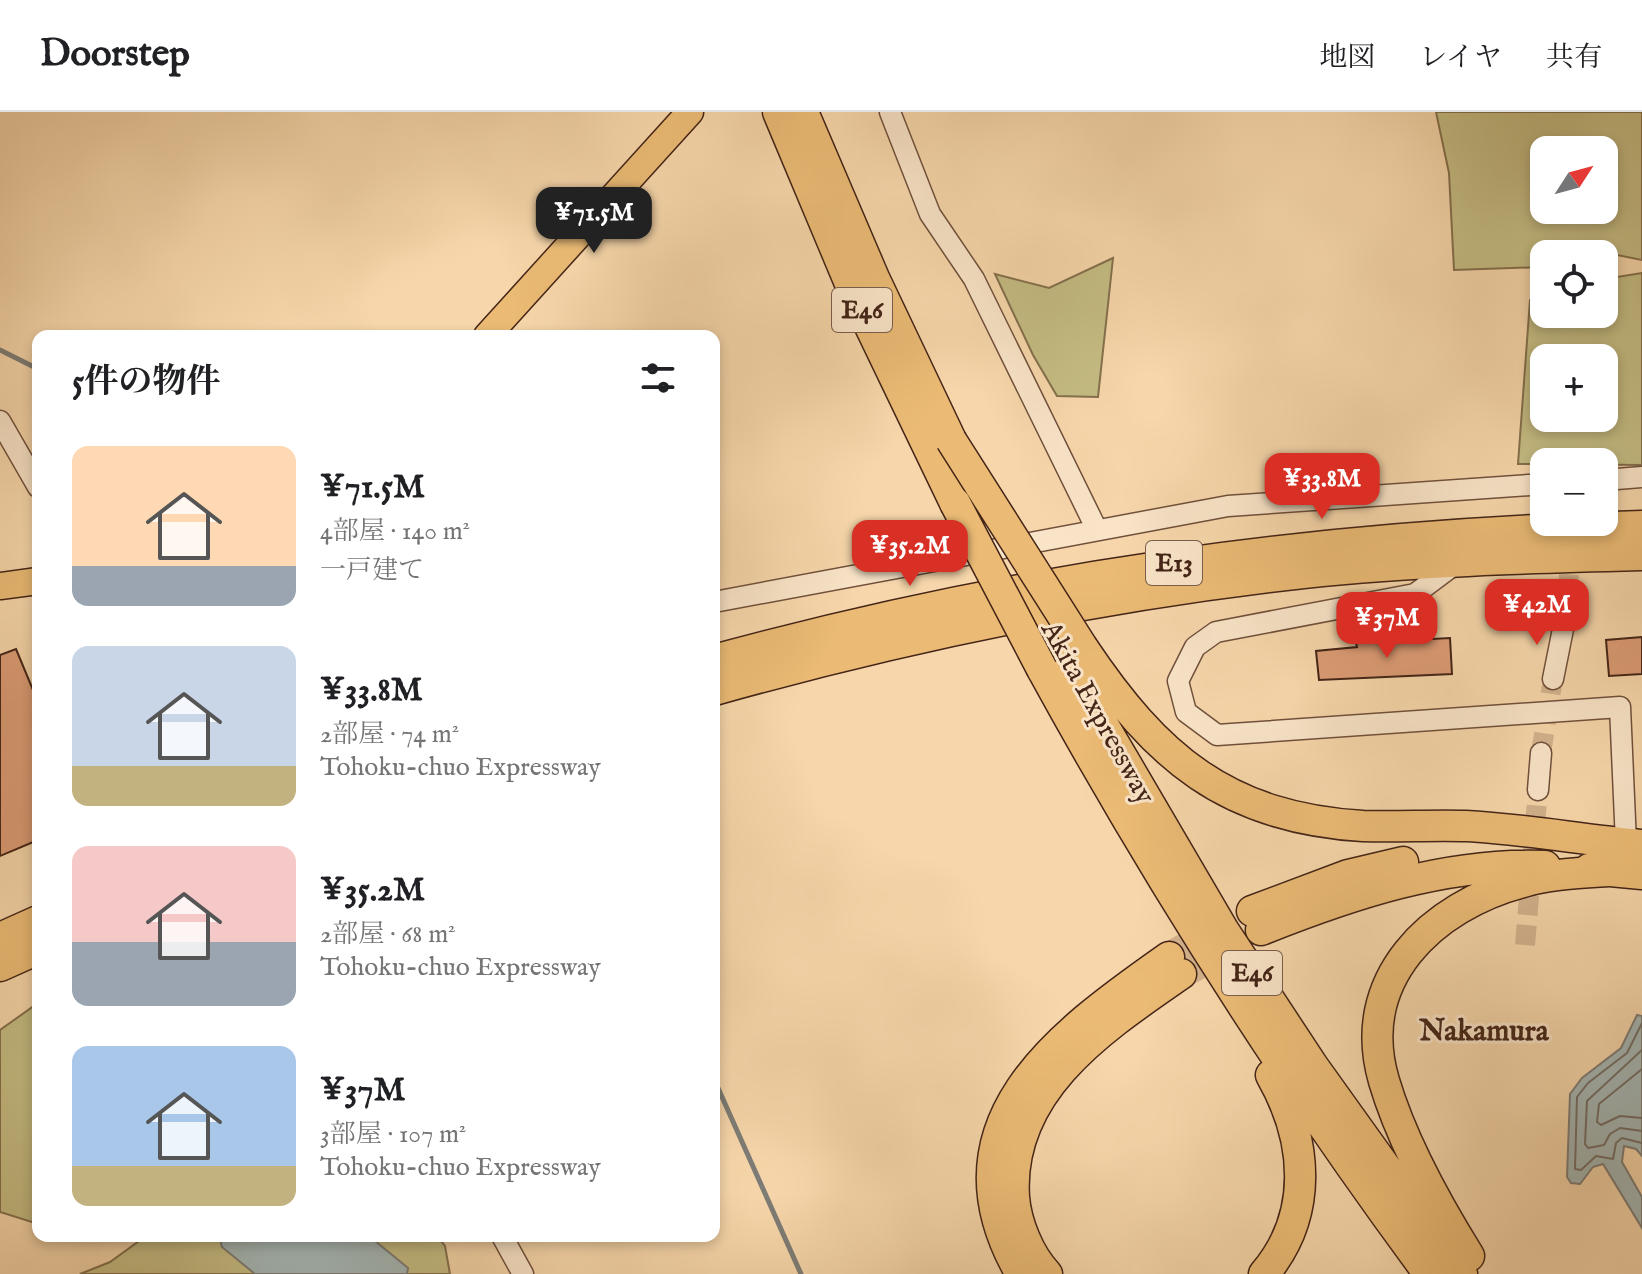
<!DOCTYPE html>
<html lang="ja">
<head>
<meta charset="utf-8">
<style>
	body { margin:0; font-family:"IM FELL English","Noto Serif JP",serif; background:#f2f2f2; color:#202124; height:100vh; display:flex; flex-direction:column; font-size:30px; white-space:nowrap }
	* { box-sizing:border-box; margin:0 }
	p { font-size:26px; color:#757577 }
	.icon { flex:none; width:44px; height:44px; fill:none; stroke:currentColor; stroke-width:2; stroke-linecap:round; stroke-linejoin:round }
	.map { position:relative; flex:1; overflow:hidden }
	.details { position:absolute; left:32px; top:218px; width:688px; height:912px; display:flex; flex-direction:column; background:#fff; border-radius:16px; box-shadow:0 4px 12px #0003 }
	.details>* { flex:none }
	.needle { width:52px; rotate:54deg }
	.controls { position:absolute; left:1530px; top:24px; display:grid; gap:16px }
	.controls a { display:grid; place-items:center; width:88px; height:88px; border-radius:16px; background:#fff; box-shadow:0 4px 12px #0003; font-size:40px }
	.price { position:absolute; translate:-50% -68px; padding:0 18px; border-radius:16px; background:#d93025; color:#fff; font-size:26px; line-height:52px; filter:drop-shadow(0 2px 4px #0008) }
	.price::after { content:''; position:absolute; left:50%; top:48px; width:24px; height:18px; margin-left:-12px; background:inherit; clip-path:polygon(0 0,100% 0,50% 100%) }
	.price.current { background:#222; color:#fff }
	ul { padding:0; list-style:none }
	li { display:flex; align-items:center; gap:24px; height:200px; padding:0 40px }
	li span { display:grid; place-items:center; flex:none; width:224px; height:160px; border-radius:16px; color:#555 }
	li>.icon { margin-inline-start:auto }
	span .icon { width:96px; height:96px; fill:#fffc; stroke-width:1 }
	li b { font-size:34px }
	h2 { display:flex; justify-content:space-between; align-items:center; height:96px; padding:0 40px; font-size:34px }
	header { display:flex; align-items:center; gap:48px; box-sizing:border-box; height:112px; padding:0 40px; background:#fff; border-bottom:2px solid #e0e0e0 }
	header strong { font-size:38px }
	nav { display:flex; gap:44px; margin-inline-start:auto; font-size:28px }
	.map>svg:first-child { display:block }
	.green { fill:#c4bc83; stroke:#84704d; stroke-width:2; fill-rule:evenodd }
	.water { fill:#a3b6b5; stroke:#7d7c76; stroke-width:2 }
	.lines { fill:none; stroke-linecap:round; stroke-linejoin:round }
	.shore { stroke:#736d66; stroke-width:2 }
	.stream { stroke:#7d7c76; stroke-width:5 }
	.building { fill:#dc9c75; stroke:#432417; stroke-width:2 }
	.minor-tunnel { stroke:#d2b28d; stroke-width:20; stroke-dasharray:20 10; stroke-linecap:butt }
	.highway-tunnel { stroke:#d2b28d; stroke-width:30; stroke-dasharray:30 15; stroke-linecap:butt }
	.minor-casing { stroke:#70503c; stroke-width:23 }
	.major-casing { stroke:#432417; stroke-width:29 }
	.highway-casing { stroke:#432417; stroke-width:33 }
	.minor { stroke:#f9e4c8; stroke-width:20 }
	.major { stroke:#ebbb75; stroke-width:26 }
	.highway { stroke:#ebbb75; stroke-width:30 }
	.highway-bridge-casing { stroke:#432417; stroke-width:33; stroke-linecap:butt }
	.highway-bridge { stroke:#ebbb75; stroke-width:30 }
	.labels { text-anchor:middle; dominant-baseline:central; stroke-width:6; stroke-linejoin:round; paint-order:stroke }
	.shield { fill:#f9e4c8; stroke:#7a5e4c; stroke-width:2 }
	.shield-label { font-size:26px; font-weight:bold; fill:#432417 }
	.street-label { font-size:28px; fill:#432417; stroke:#f9e4c8 }
	.neighbourhood-label { font-size:30px; font-weight:bold; fill:#432417; stroke:#f9e4c8 }
</style>
</head>
<body>
<header>
<strong>Doorstep</strong>
<nav><a>地図</a><a>レイヤ</a><a>共有</a></nav>
</header>
<div class="map">
<svg width="1642" height="1162" viewBox="0 0 1642 1162">
	<rect width="100%" height="100%" fill="#f6d6aa"/>
	<filter id="stains"><feTurbulence type="fractalNoise" baseFrequency=".0025" numOctaves="4"/><feColorMatrix values="0 0 0 0 .2 0 0 0 0 .09 0 0 0 0 .02 0 0 0 .5 -.17"/></filter>
	<radialGradient id="worn" r=".72"><stop offset=".6" stop-color="#630" stop-opacity="0"/><stop offset="1" stop-color="#630" stop-opacity=".3"/></radialGradient>
	<!-- green -->
	<path class="green" d="M1436,0H1642V148L1597,139L1544,142V155L1454,158L1449,61ZM1604,38V98H1544V38Z
		M1113,146L1098,285L1057,284L1033,243L995,162L1049,176Z
		M1642,161V353L1518,352L1530,188L1544,184V202H1604V167ZM1544,246H1604V306H1544Z
		M38,891V1112L0,1100V918Z
		M146,1124H437L445,1134L450,1162H80L110,1150Z"/>
	<!-- water -->
	<path class="water" d="M1637,903L1642,904V1044L1636,1037L1624,1034L1622,1050L1642,1085V1116L1603,1052L1593,1055L1580,1072L1571,1071L1567,1065L1570,982L1582,966L1621,936Z
		M219,1124H369L408,1156L407,1162H255L222,1135Z"/>
	<g class="lines">
		<!-- shore -->
		<path class="shore" d="M1642,911L1627,941L1588,971L1577,985L1575,1057L1581,1058L1596,1044L1613,1047L1616,1031L1622,1026L1642,1031
			M1642,938L1587,989L1585,1032L1588,1036L1604,1033L1610,1022L1620,1016L1642,1019
			M1642,957L1599,992L1597,1010L1601,1013L1620,1004L1642,1006"/>
		<!-- stream -->
		<path class="stream" d="M0,238L38,257
			M714,967L801,1162"/>
	</g>
	<!-- building -->
	<path class="building" d="M1642,525V562L1609,564L1606,528Z
		M1450,526L1452,562L1319,568L1316,539L1357,535L1356,531Z
		M16,537L38,590V728L0,744V543Z"/>
	<g class="lines">
		<!-- minor-tunnel -->
		<path class="minor-tunnel" d="M1564,512L1572,434
			M1541,641L1553,567
			M1525,833L1538,678"/>
		<!-- highway-tunnel -->
		<path class="highway-tunnel" d="M1169,845L1252,799
			M1181,862L1261,818"/>
		<!-- minor casing -->
		<g class="minor-casing">
			<path id="minor" d="M890,0L930,102L974,167L1097,418
				M0,309L38,375
				M1604,368L1642,365
				M1459,449L1415,482L1216,520L1195,535L1178,569L1186,600L1217,623L1620,595L1626,731
				M714,490L1228,394L1544,372
				M1553,567L1564,512
				M1538,678L1541,641
				M502,1124L523,1162"/>
		</g>
		<!-- major casing -->
		<g class="major-casing">
			<path id="major" d="M487,224L690,0
				M0,474L38,469"/>
		</g>
		<!-- highway casing -->
		<g class="highway-casing">
			<path id="highway" d="M778,0L854,181L955,391
				M803,0L874,166L951,328
				M1083,536C1156,645 1226,706 1363,714C1397,715 1432,713 1466,714C1525,717 1583,728 1642,733
				M1064,546L1224,819L1313,954L1462,1162
				M714,548C1021,464 1324,422 1642,414
				M1042,557C1157,767 1286,969 1429,1162
				M714,578C907,524 1104,483 1303,461C1415,449 1529,446 1642,443
				M1589,757L1642,762
				M1252,799L1348,763L1403,750
				M1261,818C1351,782 1447,750 1545,754
				M0,826L38,809
				M0,854L38,837
				M1469,1144C1436,1091 1402,1030 1384,969C1354,867 1432,794 1523,770C1550,762 1579,761 1607,759
				M1021,1162C934,1013 1058,923 1169,845
				M1047,1162C1029,1143 1016,1111 1014,1085C1007,978 1103,916 1181,862
				M1264,1162C1314,1103 1308,1028 1271,963"/>
		</g>
		<!-- minor -->
		<use href="#minor" class="minor"/>
		<!-- major -->
		<use href="#major" class="major"/>
		<!-- highway -->
		<use href="#highway" class="highway"/>
		<!-- highway-bridge casing -->
		<g class="highway-bridge-casing">
			<path id="highway-bridge" d="M951,328L1083,536
				M955,391L1042,557"/>
		</g>
		<!-- highway-bridge -->
		<use href="#highway-bridge" class="highway-bridge"/>
	</g>
	<g class="labels">
		<!-- shield labels -->
		<g class="shield">
			<rect x="832" y="176" width="60" height="44" rx="6"/>
			<rect x="1146" y="429" width="56" height="44" rx="6"/>
			<rect x="1222" y="839" width="60" height="44" rx="6"/>
		</g>
		<g class="shield-label">
			<text x="862" y="198">E46</text>
			<text x="1174" y="451">E13</text>
			<text x="1252" y="861">E46</text>
		</g>
		<!-- street labels -->
		<g class="street-label">
			<text transform="translate(1097 601) rotate(61)">Akita Expressway</text>
		</g>
		<!-- neighbourhood labels -->
		<g class="neighbourhood-label">
			<text x="1484" y="920">Nakamura</text>
		</g>
	</g>
	<rect width="100%" height="100%" filter="url(#stains)"/>
	<rect width="100%" height="100%" fill="url(#worn)"/>
</svg>
<div class="controls">
<a><svg class="needle" viewBox="-14 -14 28 28"><path d="M0-13l5 13h-10z" fill="#e53935"/><path d="M0 13l5-13h-10z" fill="#757577"/></svg></a>
<a><svg class="icon" aria-label="locate" viewBox="0 0 24 24"><circle cx="12" cy="12" r="6"/><path d="M12 2v4M12 18v4M2 12h4M18 12h4"/></svg></a>
<a>+</a>
<a>−</a>
</div>
<b class="price current" style="left:594px;top:143px">¥71.5M</b>
<b class="price" style="left:1322px;top:409px">¥33.8M</b>
<b class="price" style="left:910px;top:476px">¥35.2M</b>
<b class="price" style="left:1537px;top:535px">¥42M</b>
<b class="price" style="left:1387px;top:548px">¥37M</b>
<section class="details">
<h2>5件の物件<svg class="icon" aria-label="filters" viewBox="0 0 24 24"><path d="M4 7h16M4 17h16"/><circle cx="9" cy="7" r="2"/><circle cx="15" cy="17" r="2"/></svg></h2>
<ul>
<li><span style="background:linear-gradient(#ffd9b3 75%,#9aa5b1 0)"><svg class="icon" aria-label="home" viewBox="0 0 24 24"><path d="M3 11l9-7 9 7M6 9v11h12V9"/></svg></span><div><b>¥71.5M</b><p>4部屋 · 140 m²</p><p>一戸建て</p></div></li>
<li><span style="background:linear-gradient(#c9d6e8 75%,#c2b280 0)"><svg class="icon" aria-label="home" viewBox="0 0 24 24"><path d="M3 11l9-7 9 7M6 9v11h12V9"/></svg></span><div><b>¥33.8M</b><p>2部屋 · 74 m²</p><p>Tohoku-chuo Expressway</p></div></li>
<li><span style="background:linear-gradient(#f6c9c9 60%,#9aa5b1 0)"><svg class="icon" aria-label="home" viewBox="0 0 24 24"><path d="M3 11l9-7 9 7M6 9v11h12V9"/></svg></span><div><b>¥35.2M</b><p>2部屋 · 68 m²</p><p>Tohoku-chuo Expressway</p></div></li>
<li><span style="background:linear-gradient(#a9c7e8 75%,#c2b280 0)"><svg class="icon" aria-label="home" viewBox="0 0 24 24"><path d="M3 11l9-7 9 7M6 9v11h12V9"/></svg></span><div><b>¥37M</b><p>3部屋 · 107 m²</p><p>Tohoku-chuo Expressway</p></div></li>
</ul>
</section>
</div>
</body>
</html>
